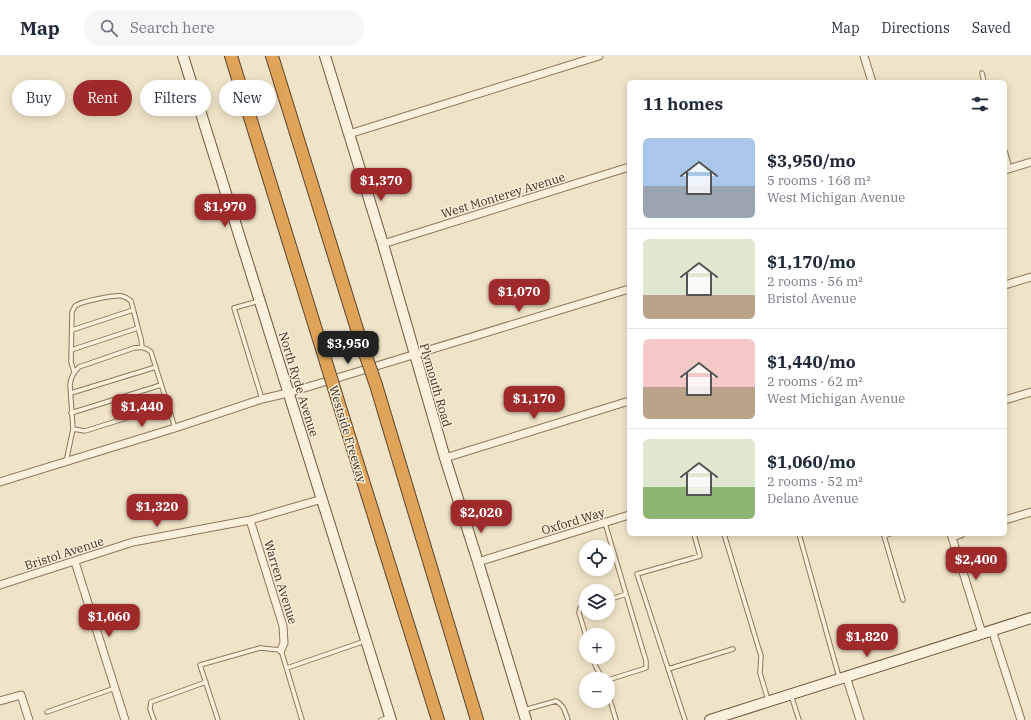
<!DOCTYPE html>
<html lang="en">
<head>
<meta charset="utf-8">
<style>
	body { margin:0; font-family:"IBM Plex Serif",serif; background:#f6f6f7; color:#1f2937; height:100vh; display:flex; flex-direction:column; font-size:15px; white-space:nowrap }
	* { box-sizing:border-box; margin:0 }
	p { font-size:13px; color:#747a83 }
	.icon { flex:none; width:22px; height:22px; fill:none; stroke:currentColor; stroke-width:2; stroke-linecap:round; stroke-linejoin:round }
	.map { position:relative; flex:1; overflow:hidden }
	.panel { position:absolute; left:627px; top:24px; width:380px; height:456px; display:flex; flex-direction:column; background:#fff; border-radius:6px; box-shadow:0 2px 10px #0003 }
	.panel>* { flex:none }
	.hud { position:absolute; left:12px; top:24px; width:380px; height:36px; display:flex; gap:8px }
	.fabs { position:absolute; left:579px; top:484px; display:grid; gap:8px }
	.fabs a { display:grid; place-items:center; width:36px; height:36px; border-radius:50%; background:#fff; box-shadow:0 2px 10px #0003; font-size:20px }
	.price { position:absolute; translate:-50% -34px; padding:0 9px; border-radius:8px; background:#9e2a2b; color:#fff; font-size:13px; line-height:26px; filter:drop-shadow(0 1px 2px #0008) }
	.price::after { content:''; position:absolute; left:50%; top:24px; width:12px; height:9px; margin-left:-6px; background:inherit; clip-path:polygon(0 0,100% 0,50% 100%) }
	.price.current { background:#222; color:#fff }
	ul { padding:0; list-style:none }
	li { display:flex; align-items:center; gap:12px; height:100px; padding:0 16px }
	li+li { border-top:1px solid #e0e1e3 }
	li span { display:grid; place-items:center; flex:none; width:112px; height:80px; border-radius:6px; color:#555 }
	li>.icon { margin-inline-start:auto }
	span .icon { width:48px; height:48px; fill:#fffc; stroke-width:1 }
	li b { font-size:17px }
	h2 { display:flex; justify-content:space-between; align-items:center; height:48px; padding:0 16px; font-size:17px }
	.tag { padding:0 14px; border-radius:18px; background:#fff; box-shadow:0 2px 10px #0003; font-size:14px; line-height:36px }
	.tag.current { background:#9e2a2b; color:#fff }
	header { display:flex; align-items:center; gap:24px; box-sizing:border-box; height:56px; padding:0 20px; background:#fff; border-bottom:1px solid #e0e1e3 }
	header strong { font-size:19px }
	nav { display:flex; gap:22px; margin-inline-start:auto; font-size:14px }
	.search { width:280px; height:36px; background:#f6f6f7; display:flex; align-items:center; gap:10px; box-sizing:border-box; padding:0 14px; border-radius:22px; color:#747a83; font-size:15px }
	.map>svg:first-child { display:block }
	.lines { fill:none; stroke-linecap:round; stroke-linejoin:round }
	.lane-casing { stroke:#8d765c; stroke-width:5.5 }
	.street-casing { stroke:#8d765c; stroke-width:9 }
	.secondary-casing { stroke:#6f573f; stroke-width:12 }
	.highway-casing { stroke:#5b4430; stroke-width:14 }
	.lane { stroke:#faf1dc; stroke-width:3.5 }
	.street { stroke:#faf1dc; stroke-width:7 }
	.secondary { stroke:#faf1dc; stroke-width:10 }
	.highway { stroke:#e0a458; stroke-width:12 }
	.highway-bridge-casing { stroke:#5b4430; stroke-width:14; stroke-linecap:butt }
	.highway-bridge { stroke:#e0a458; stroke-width:12 }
	.labels { text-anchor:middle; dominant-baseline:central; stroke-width:3; stroke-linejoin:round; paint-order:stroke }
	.street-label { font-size:12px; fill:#3d2e20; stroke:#f7eed8 }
</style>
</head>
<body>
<header>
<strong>Map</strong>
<div class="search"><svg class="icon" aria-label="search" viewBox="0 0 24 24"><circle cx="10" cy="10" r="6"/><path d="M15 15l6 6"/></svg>Search here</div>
<nav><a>Map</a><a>Directions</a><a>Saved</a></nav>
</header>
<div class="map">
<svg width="1031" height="664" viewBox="0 0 1031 664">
	<rect width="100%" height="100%" fill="#f0e4c8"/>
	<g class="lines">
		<!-- lane casing -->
		<g class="lane-casing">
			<path id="lane" d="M982,17L984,26
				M1005,95L1010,113
				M259,245L234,252L262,343
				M72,274L133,254
				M71,294L138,272
				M74,316L71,306L72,256C73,254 74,252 75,250C82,245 114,239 122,240C126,241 128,242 131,245L141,283L142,291
				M71,337L156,311
				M71,357L161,329
				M73,373L85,375L168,349
				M66,406L73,373L70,329C71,321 73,317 79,311L134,292C141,291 146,291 151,296L175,372
				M605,467L626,538L646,605V612L608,624
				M724,478L761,600L760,617L768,644
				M799,478L839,621
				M890,478L884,480L903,544
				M608,544L626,538
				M586,550L580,552L579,557L586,580
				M592,601L596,611L603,623
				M287,612L365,585
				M668,613L733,593
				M608,637L616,664
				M791,639L799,664
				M524,654L556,645C564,649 565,656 568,664
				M47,656L115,632
				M154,664L150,653L151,646L206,626
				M218,664L200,609L260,592L281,594L302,664
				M381,664L389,661
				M685,664L637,518L700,500L694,478"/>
		</g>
		<!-- street casing -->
		<g class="street-casing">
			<path id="street" d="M864,0L872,26
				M349,78L599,0
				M1005,114L1031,106
				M383,188L629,111
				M1005,229L1031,221
				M1005,344L1031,336
				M445,402L629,345
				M0,426L175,372L262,343L288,337L629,233
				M250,464L283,570L284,587L281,594
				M1005,464L1031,456
				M951,478L982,577
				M952,481L961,478
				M75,506L125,664
				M478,506L629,459
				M0,529L133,486L250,464L322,443
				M992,574L1021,664
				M846,620L860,664
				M0,645L21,639L29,664"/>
		</g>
		<!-- secondary casing -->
		<g class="secondary-casing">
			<path id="secondary" d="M183,0L391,664
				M325,0L383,188L445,402L478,506L526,664
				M710,664L1031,562"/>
		</g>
		<!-- highway casing -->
		<g class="highway-casing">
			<path id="highway" d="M231,0L326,306
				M272,0L361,286
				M376,329L477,664
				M338,345L438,664"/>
		</g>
		<!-- lane -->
		<use href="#lane" class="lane"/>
		<!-- street -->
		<use href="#street" class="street"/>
		<!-- secondary -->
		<use href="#secondary" class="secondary"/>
		<!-- highway -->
		<use href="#highway" class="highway"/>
		<!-- highway-bridge casing -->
		<g class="highway-bridge-casing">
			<path id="highway-bridge" d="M361,286L376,329
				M326,306L338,345"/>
		</g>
		<!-- highway-bridge -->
		<use href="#highway-bridge" class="highway-bridge"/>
	</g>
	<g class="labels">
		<!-- street labels -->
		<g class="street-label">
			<text transform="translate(503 139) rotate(-17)">West Monterey Avenue</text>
			<text transform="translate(299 328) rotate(73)">North Ryde Avenue</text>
			<text transform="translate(436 329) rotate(74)">Plymouth Road</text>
			<text transform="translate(348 378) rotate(73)">Westside Freeway</text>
			<text transform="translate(573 465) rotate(-17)">Oxford Way</text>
			<text transform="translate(64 497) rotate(-18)">Bristol Avenue</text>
			<text transform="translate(281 526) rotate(73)">Warren Avenue</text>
		</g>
	</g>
</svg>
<div class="fabs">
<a><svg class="icon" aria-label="locate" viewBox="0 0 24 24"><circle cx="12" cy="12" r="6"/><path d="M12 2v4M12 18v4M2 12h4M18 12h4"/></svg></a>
<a><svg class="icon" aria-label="layers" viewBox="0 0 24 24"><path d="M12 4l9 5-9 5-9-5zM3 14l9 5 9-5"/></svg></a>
<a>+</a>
<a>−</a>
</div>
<b class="price" style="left:381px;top:146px">$1,370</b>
<b class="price" style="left:225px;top:172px">$1,970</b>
<b class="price" style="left:519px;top:257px">$1,070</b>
<b class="price current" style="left:348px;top:309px">$3,950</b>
<b class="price" style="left:534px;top:364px">$1,170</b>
<b class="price" style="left:142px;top:372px">$1,440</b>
<b class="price" style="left:157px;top:472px">$1,320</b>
<b class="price" style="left:481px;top:478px">$2,020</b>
<b class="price" style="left:976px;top:525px">$2,400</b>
<b class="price" style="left:109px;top:582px">$1,060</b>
<b class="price" style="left:867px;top:602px">$1,820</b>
<div class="hud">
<a class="tag">Buy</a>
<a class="tag current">Rent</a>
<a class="tag">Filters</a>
<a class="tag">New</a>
</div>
<section class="panel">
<h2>11 homes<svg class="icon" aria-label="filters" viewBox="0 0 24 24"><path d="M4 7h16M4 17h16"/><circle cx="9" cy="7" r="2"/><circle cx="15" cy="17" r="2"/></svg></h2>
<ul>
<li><span style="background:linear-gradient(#a9c7e8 60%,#9aa5b1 0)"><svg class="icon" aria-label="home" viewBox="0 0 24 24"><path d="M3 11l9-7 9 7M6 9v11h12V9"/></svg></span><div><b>$3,950/mo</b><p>5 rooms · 168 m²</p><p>West Michigan Avenue</p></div></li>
<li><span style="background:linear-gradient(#dfe7d0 70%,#b9a48a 0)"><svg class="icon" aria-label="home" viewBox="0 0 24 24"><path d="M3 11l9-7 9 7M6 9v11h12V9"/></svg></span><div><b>$1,170/mo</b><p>2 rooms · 56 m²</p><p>Bristol Avenue</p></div></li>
<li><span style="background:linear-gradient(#f6c9c9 60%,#b9a48a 0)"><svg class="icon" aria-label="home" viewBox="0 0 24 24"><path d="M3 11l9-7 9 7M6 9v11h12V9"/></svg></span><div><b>$1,440/mo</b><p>2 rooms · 62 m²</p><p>West Michigan Avenue</p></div></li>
<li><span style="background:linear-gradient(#dfe7d0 60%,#8fb573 0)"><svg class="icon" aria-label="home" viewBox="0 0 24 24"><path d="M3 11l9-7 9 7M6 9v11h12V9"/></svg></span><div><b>$1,060/mo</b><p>2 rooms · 52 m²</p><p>Delano Avenue</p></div></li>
</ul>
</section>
</div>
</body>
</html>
